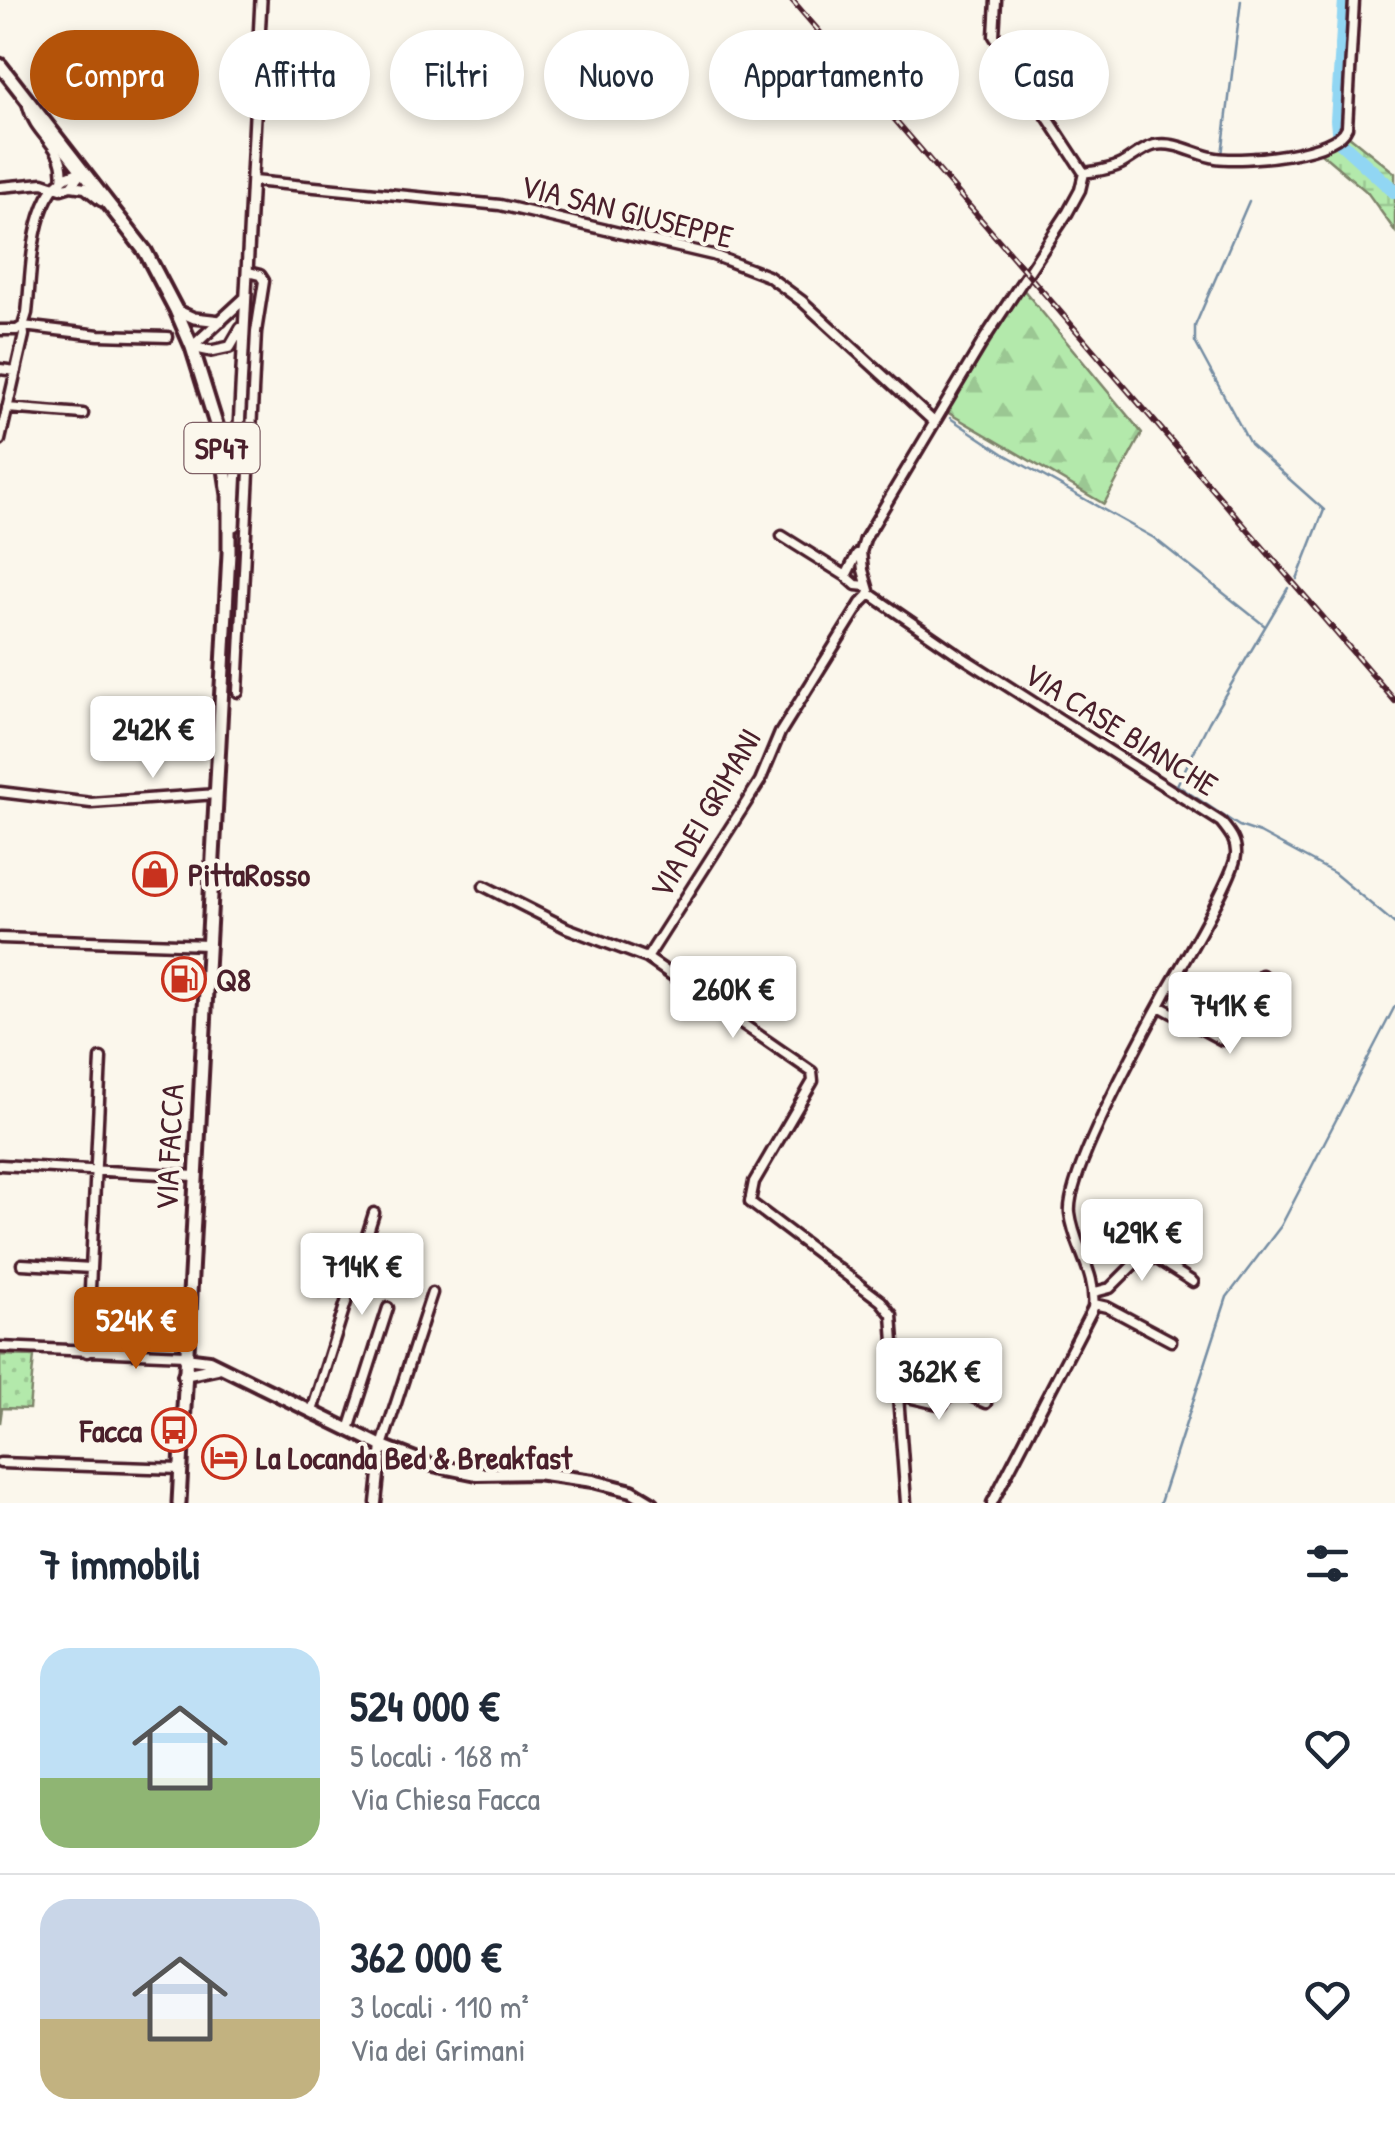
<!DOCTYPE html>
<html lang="it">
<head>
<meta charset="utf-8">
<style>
	body { margin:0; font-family:"Patrick Hand",sans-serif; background:#f2f2f3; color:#1f2937; height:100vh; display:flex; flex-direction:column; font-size:38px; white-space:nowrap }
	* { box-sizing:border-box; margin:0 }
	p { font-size:32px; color:#747a83 }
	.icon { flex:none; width:55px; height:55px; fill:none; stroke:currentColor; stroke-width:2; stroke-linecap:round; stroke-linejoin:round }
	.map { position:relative; height:1503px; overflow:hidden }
	.side { display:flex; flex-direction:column; background:#fff; flex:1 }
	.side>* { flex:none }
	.hud { position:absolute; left:30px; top:30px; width:1335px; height:90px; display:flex; gap:20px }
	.price { position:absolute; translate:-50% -85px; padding:0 22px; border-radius:10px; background:#fff; color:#222; font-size:32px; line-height:65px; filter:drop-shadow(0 2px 5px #0008) }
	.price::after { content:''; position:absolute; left:50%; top:60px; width:30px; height:22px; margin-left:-15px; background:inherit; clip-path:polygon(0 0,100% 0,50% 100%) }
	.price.current { background:#b45309; color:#fff }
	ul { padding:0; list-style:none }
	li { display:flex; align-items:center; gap:30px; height:250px; padding:0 40px }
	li+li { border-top:2px solid #e0e1e3 }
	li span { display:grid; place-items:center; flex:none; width:280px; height:200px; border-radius:30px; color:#555 }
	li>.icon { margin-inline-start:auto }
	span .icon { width:120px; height:120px; fill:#fffc; stroke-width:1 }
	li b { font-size:42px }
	h2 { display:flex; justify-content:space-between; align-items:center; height:120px; padding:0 40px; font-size:42px }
	.pill { padding:0 35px; border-radius:45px; background:#fff; box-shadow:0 5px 15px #0003; font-size:35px; line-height:90px }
	.pill.current { background:#b45309; color:#fff }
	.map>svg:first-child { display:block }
	.green { fill:url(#green-dots); stroke:#7e846b; stroke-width:2.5 }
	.forest { fill:url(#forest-firs); stroke:#7e846b; stroke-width:2.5 }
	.wetland { fill:url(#wetland-marsh); stroke:#7e846b; stroke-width:2.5 }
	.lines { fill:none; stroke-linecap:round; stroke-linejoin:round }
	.stream { stroke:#758da3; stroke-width:2.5 }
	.river { stroke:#91d6f3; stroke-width:14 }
	.minor-casing { stroke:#4a1f2b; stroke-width:15 }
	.tertiary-casing { stroke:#4a1f2b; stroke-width:16 }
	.secondary-casing { stroke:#4a1f2b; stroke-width:18 }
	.primary-casing { stroke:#4a1f2b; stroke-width:19 }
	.minor { stroke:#fbf7ec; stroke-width:8 }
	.tertiary { stroke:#fbf7ec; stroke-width:9 }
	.secondary { stroke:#fbf7ec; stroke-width:10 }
	.primary { stroke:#fbf7ec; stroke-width:11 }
	.rail-casing { stroke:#4a1f2b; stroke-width:6 }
	.rail { stroke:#fbf7ec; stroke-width:2.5; stroke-dasharray:8; stroke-linecap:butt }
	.labels { text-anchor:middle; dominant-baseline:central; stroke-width:8; stroke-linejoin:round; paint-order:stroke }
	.shield { fill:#fbf7ec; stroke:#7f6065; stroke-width:2.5 }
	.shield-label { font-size:30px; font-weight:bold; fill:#4a1f2b }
	.street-label { font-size:32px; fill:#4a1f2b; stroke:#fbf7ec }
	.poi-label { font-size:32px; font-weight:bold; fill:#4a1f2b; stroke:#fbf7ec; text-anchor:start }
</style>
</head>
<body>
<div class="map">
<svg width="1395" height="1503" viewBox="0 0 1395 1503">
	<defs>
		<pattern id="green-dots" width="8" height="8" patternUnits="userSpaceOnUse" patternTransform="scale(2.5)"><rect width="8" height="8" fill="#b3e9ab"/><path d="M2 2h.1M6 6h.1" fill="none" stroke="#9bc793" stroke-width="1.8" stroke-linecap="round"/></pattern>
		<pattern id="forest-firs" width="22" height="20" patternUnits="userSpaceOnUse" patternTransform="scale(2.5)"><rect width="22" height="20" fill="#b3e9ab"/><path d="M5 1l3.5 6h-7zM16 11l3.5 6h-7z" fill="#9bc793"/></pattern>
		<pattern id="wetland-marsh" width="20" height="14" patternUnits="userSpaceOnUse" patternTransform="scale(2.5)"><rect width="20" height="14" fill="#b3e9ab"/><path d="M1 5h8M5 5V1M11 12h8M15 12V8" fill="none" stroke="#9bc793"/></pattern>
	</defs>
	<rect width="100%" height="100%" fill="#fbf7ec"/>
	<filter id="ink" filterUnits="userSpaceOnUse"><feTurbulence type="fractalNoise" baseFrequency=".01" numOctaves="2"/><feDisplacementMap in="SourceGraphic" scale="20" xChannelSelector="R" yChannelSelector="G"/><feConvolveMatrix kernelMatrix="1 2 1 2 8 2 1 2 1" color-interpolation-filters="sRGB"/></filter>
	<g filter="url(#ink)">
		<!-- green -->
		<path class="green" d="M0,1355L34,1356L29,1409L2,1408L0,1423Z"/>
		<!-- forest -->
		<path class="forest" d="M1023,289L1142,433L1104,504L947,412Z"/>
		<!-- wetland -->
		<path class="wetland" d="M1348,135L1395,173V231L1367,192L1321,153Z"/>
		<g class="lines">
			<!-- stream -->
			<path class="stream" d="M1241,0L1222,155L1255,152
				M1249,201L1195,326V342L1250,444L1324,510L1297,579
				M950,418L1004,454L1154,538L1265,626
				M1288,588L1209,722L1177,785L1239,826L1260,833L1334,873L1395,924
				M1160,1503L1227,1297L1281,1226L1395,1006"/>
			<!-- river -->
			<path class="river" d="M1345,0L1337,120L1339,141L1395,192"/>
			<!-- minor casing -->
			<g class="minor-casing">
				<path id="minor" d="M996,0L994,36L1084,173
					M28,106C36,138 67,145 62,181
					M253,181L500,205L713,255L768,276L802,301L934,422
					M71,186L85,188L101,201
					M0,187L43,183L61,189L71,186L82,172
					M0,330H17L23,326L99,335L168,337
					M0,369L16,371
					M7,408L83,414
					M0,440L24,335L23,326L27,313C32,273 29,178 82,172
					M782,536L846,576
					M861,552L857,554L846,576L856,585L866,586
					M870,594L861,603L780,733L760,781L647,958L812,1072L813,1081L754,1182L750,1202L881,1301L892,1315L906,1503
					M238,692L256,332L264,281L260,275L248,272
					M0,792L91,803L217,794
					M484,886L567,928L647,958
					M0,938L208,945
					M1159,1006L1222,1040L1228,1038L1262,975
					M0,1165L195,1176
					M22,1264L91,1268
					M1095,1292L1110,1288L1142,1256L1149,1254L1193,1282
					M1094,1304L1107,1307L1171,1341
					M0,1347L185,1355
					M87,1352L101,1058
					M899,1395L942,1405L954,1389L986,1403
					M312,1411L374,1213
					M349,1430L388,1308
					M0,1463L180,1469
					M376,1503L382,1446L432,1293
					M992,1503L1093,1308C1097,1273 1074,1247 1070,1213C1066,1175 1145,1031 1167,991C1181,966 1234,878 1236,855C1237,841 1229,832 1221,822L959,655L870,594L863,570L861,552L865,539L985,338L1068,212L1080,190L1084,173C1096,171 1110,170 1121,164C1132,158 1143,148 1155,145C1177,141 1196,155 1216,158C1243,162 1336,155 1347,127L1354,0"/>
			</g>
			<!-- tertiary casing -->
			<g class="tertiary-casing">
				<path id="tertiary" d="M176,310L194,318L221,321
					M192,347L244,299
					M192,347L211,351L230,347L241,328
					M234,526L261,0"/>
			</g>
			<!-- secondary casing -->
			<g class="secondary-casing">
				<path id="secondary" d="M185,1358L209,1361L382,1446L428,1464L477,1474L536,1473L593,1481L632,1491L652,1503
					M184,1375L217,1368"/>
			</g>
			<!-- primary casing -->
			<g class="primary-casing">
				<path id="primary" d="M0,65L145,251L176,310L192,347L220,437L229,495V553L179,1503"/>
			</g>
			<!-- minor -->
			<use href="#minor" class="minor"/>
			<!-- tertiary -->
			<use href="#tertiary" class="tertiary"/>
			<!-- secondary -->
			<use href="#secondary" class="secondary"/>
			<!-- primary -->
			<use href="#primary" class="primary"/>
			<!-- rail casing -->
			<g class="rail-casing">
				<path id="rail" d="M792,0L1395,701"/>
			</g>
			<!-- rail -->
			<use href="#rail" class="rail"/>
		</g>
	</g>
	<!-- icons -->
	<defs>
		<g id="shop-ring" transform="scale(2.25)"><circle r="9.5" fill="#fbf7ec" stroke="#c8321e" stroke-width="1.5"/><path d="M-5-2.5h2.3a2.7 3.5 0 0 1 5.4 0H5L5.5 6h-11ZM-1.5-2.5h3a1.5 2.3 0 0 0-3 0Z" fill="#c8321e"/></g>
		<g id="fuel-ring" transform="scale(2.25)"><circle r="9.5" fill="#fbf7ec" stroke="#c8321e" stroke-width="1.5"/><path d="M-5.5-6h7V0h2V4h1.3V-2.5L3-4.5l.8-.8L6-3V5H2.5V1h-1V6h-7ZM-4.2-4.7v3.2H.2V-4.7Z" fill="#c8321e"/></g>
		<g id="bus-ring" transform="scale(2.25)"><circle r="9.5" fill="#fbf7ec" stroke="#c8321e" stroke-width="1.5"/><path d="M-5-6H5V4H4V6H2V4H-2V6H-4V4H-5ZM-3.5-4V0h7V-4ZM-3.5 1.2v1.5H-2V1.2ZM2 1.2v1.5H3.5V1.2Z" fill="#c8321e"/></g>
		<g id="hotel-ring" transform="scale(2.25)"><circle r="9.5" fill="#fbf7ec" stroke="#c8321e" stroke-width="1.5"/><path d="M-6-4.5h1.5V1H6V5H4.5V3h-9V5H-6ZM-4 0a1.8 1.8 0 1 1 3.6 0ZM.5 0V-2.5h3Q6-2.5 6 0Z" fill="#c8321e"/></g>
	</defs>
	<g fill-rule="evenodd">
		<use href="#shop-ring" x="155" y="874"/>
		<use href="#fuel-ring" x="184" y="979"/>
		<use href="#bus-ring" x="174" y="1430"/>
		<use href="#hotel-ring" x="224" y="1457"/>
	</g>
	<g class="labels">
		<!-- shield labels -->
		<rect class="shield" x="184.5" y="423" width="75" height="50" rx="8"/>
		<g class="shield-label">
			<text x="222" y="448">SP47</text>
		</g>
		<!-- street labels -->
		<g class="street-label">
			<text transform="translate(627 211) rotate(14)">VIA SAN GIUSEPPE</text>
			<text transform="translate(1121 729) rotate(32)">VIA CASE BIANCHE</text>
			<text transform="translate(705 813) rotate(-60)">VIA DEI GRIMANI</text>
			<text transform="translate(169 1147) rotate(-87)">VIA FACCA</text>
		</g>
		<!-- poi labels -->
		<g class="poi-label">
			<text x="188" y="874">PittaRosso</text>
			<text x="216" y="979">Q8</text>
			<text x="142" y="1430" text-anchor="end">Facca</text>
			<text x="256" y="1457">La Locanda Bed &amp; Breakfast</text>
		</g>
	</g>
</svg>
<b class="price" style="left:153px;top:781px">242K €</b>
<b class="price" style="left:733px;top:1041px">260K €</b>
<b class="price" style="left:1230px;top:1057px">741K €</b>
<b class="price" style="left:1142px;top:1284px">429K €</b>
<b class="price" style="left:362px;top:1318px">714K €</b>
<b class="price current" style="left:136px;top:1372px">524K €</b>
<b class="price" style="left:939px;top:1423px">362K €</b>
<div class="hud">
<a class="pill current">Compra</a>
<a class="pill">Affitta</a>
<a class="pill">Filtri</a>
<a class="pill">Nuovo</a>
<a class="pill">Appartamento</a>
<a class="pill">Casa</a>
</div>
</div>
<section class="side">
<h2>7 immobili<svg class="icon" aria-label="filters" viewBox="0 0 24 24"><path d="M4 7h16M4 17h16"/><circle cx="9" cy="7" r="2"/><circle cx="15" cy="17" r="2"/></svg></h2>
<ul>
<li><span style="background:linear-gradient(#bfe0f5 65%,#8fb573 0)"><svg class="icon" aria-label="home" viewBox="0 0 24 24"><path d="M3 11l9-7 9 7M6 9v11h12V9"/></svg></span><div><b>524 000 €</b><p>5 locali · 168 m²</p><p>Via Chiesa Facca</p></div><svg class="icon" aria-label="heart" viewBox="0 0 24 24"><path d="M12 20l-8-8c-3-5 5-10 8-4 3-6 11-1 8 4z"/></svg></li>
<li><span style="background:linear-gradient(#c9d6e8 60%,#c2b280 0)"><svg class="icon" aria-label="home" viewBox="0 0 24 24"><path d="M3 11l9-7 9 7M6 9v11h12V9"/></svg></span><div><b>362 000 €</b><p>3 locali · 110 m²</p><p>Via dei Grimani</p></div><svg class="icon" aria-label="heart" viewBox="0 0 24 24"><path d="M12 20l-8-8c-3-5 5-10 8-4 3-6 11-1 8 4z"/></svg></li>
</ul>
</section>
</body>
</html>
